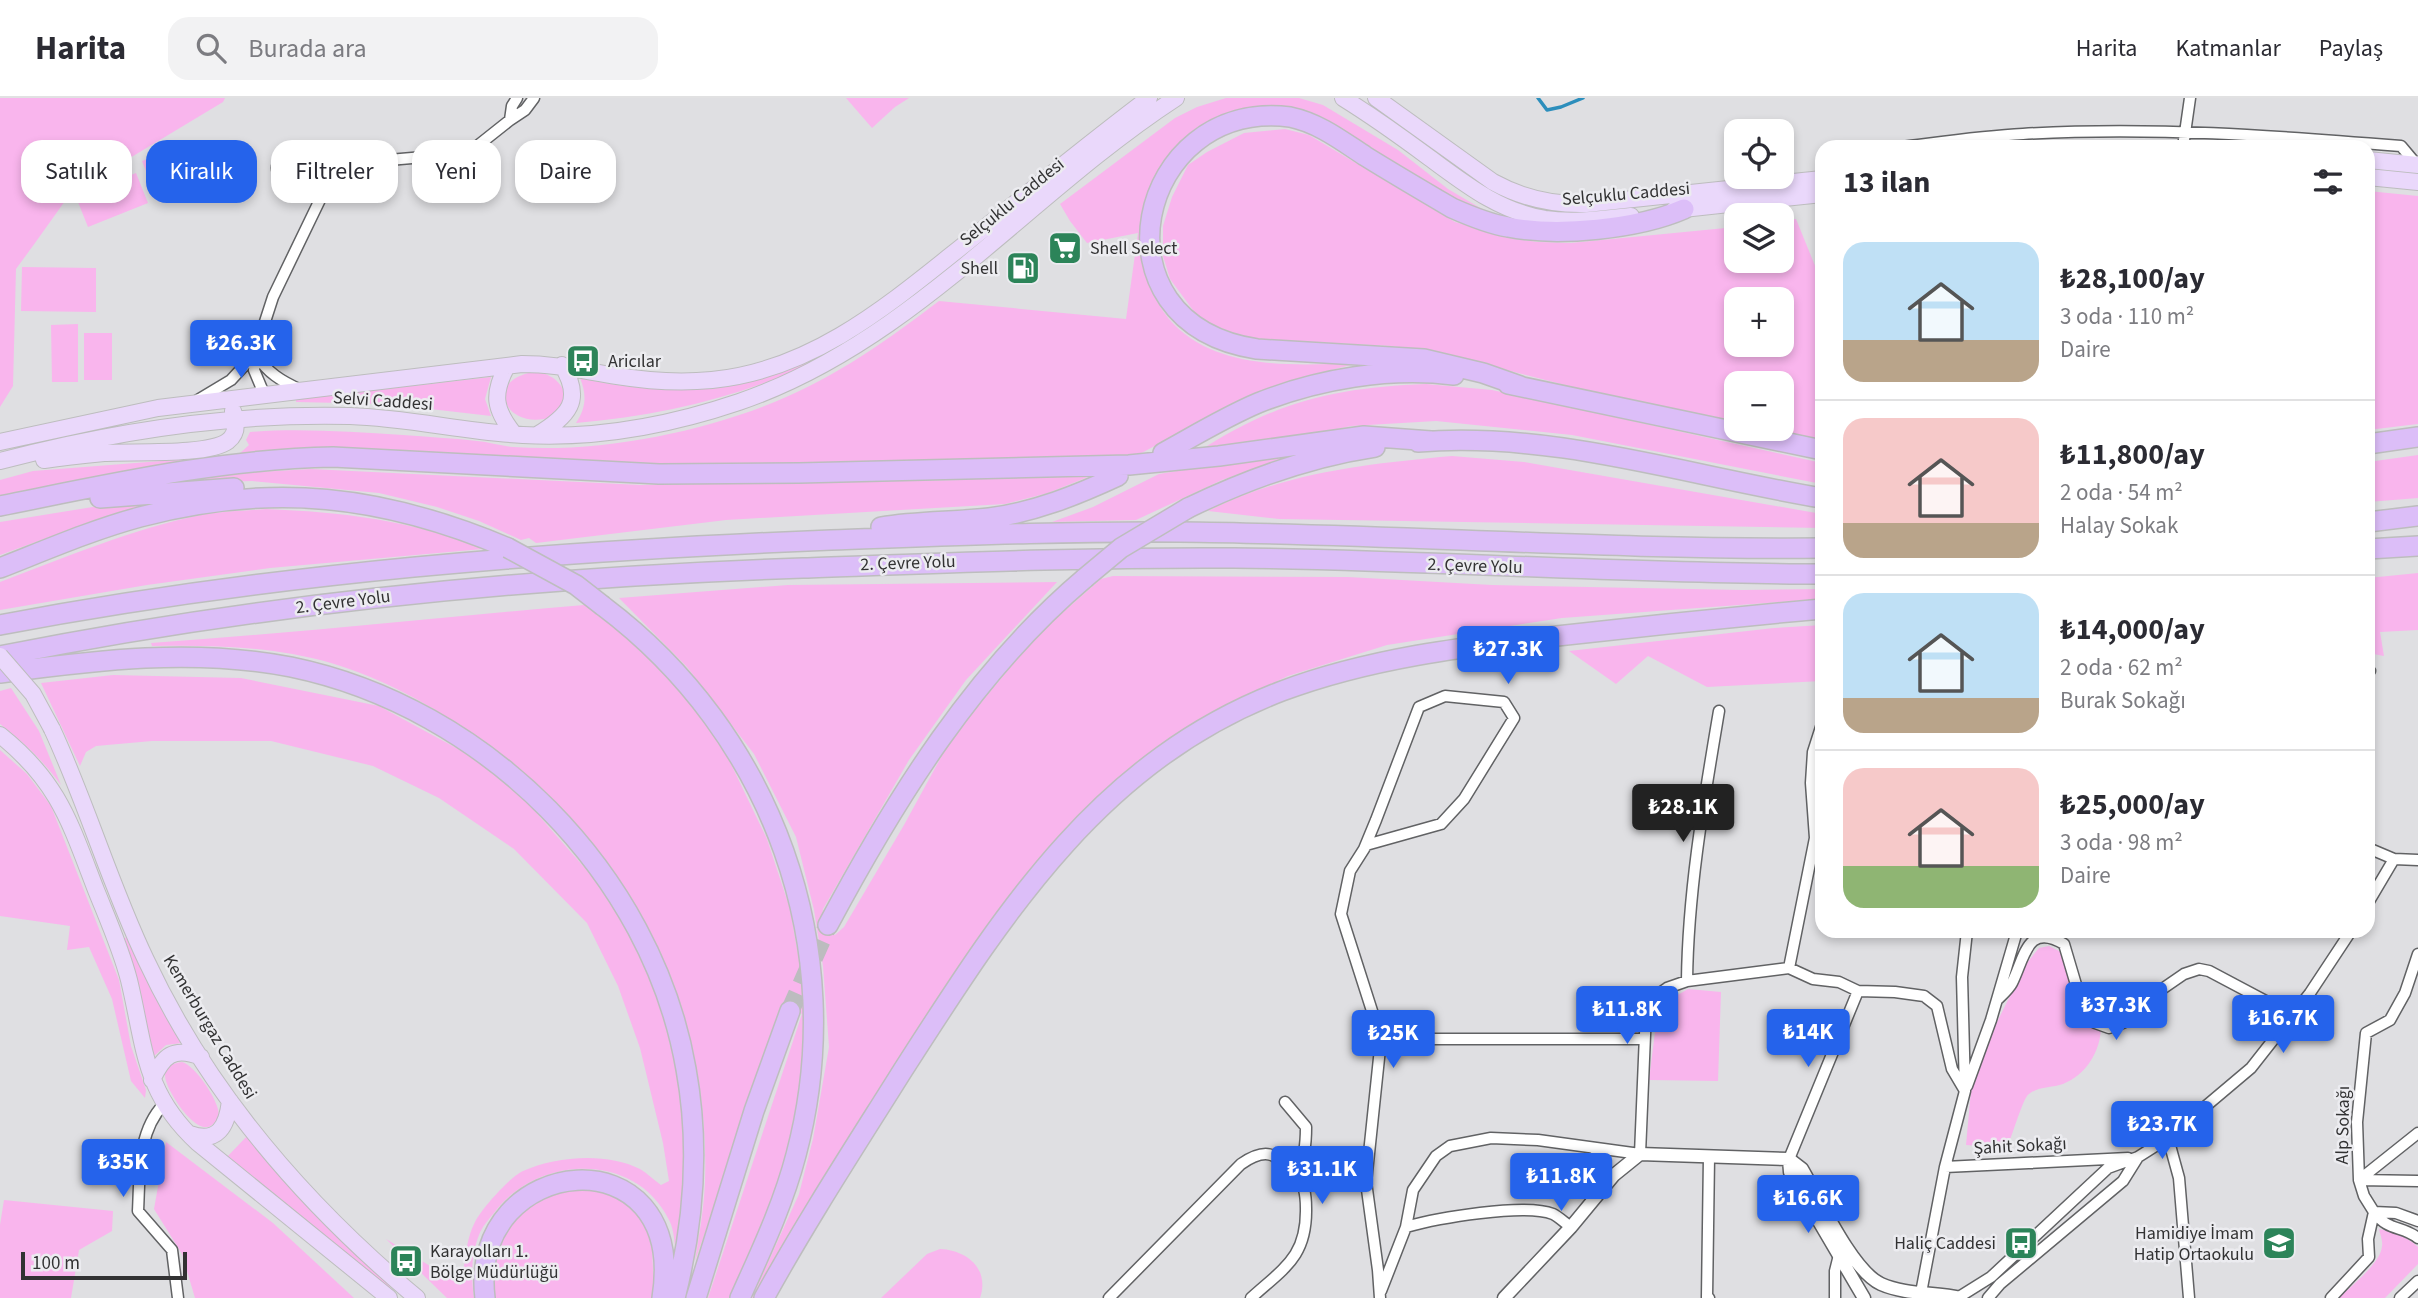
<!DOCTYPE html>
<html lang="tr">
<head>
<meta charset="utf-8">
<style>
	body { margin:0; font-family:"Source Sans 3",sans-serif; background:#f2f2f3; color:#2b2b33; height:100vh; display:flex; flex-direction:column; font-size:26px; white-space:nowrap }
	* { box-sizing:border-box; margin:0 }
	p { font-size:23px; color:#7c7c81 }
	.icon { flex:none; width:38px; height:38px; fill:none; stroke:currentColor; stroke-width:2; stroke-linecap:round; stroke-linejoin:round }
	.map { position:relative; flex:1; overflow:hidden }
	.sheet { position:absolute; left:1815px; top:42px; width:560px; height:798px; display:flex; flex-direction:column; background:#fff; border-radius:21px; box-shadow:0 4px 10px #0003 }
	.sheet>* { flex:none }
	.top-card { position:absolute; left:21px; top:42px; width:665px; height:63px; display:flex; gap:14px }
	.buttons { position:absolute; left:1724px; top:21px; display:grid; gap:14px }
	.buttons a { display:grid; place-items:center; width:70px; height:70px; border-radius:14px; background:#fff; box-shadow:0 4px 10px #0003; font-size:35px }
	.scale { position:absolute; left:21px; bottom:18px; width:166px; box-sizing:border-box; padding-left:7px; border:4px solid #323233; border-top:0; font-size:19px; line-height:24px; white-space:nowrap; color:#323233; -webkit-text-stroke:5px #ececf0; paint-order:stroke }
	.price { position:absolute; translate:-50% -60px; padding:0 16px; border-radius:7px; background:#2563eb; color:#fff; font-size:23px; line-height:46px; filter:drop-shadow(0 2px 4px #0008) }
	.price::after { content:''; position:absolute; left:50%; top:42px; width:21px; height:16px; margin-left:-10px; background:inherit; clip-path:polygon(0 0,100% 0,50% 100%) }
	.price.on { background:#222; color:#fff }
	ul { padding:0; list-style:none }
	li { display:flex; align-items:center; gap:21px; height:175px; padding:0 28px }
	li+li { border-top:2px solid #e1e1e2 }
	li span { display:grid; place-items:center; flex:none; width:196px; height:140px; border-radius:21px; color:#555 }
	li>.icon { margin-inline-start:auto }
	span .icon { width:84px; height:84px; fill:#fffc; stroke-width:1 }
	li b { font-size:30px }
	h2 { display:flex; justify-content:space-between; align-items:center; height:84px; padding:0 28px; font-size:30px }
	.chip { padding:0 24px; border-radius:21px; background:#fff; box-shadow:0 4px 10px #0003; font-size:24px; line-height:63px }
	.chip.on { background:#2563eb; color:#fff }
	header { display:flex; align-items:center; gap:42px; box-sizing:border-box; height:98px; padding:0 35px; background:#fff; border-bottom:2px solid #e1e1e2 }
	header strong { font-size:33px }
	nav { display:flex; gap:38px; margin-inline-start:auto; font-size:24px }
	.search { width:490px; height:63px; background:#f2f2f3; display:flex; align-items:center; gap:18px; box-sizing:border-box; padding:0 24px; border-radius:21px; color:#7c7c81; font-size:26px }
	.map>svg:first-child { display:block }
	.green { fill:#f9b5ed; fill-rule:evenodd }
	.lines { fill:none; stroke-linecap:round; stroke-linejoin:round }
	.stream { stroke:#2c8ebc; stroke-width:3.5 }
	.motorway-tunnel { stroke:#bcbcbf; stroke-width:19; stroke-dasharray:19 10; stroke-linecap:butt }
	.minor-casing { stroke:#616264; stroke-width:13 }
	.tertiary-casing { stroke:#616264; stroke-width:15 }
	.primary-casing { stroke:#bdbdbe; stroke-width:18 }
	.motorway-casing { stroke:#bdbdbe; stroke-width:22 }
	.minor { stroke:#fff; stroke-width:10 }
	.tertiary { stroke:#fff; stroke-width:12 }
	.primary { stroke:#ead8fb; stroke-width:16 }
	.motorway { stroke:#dcbef8; stroke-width:19 }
	.primary-bridge-casing { stroke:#bdbdbe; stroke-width:18; stroke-linecap:butt }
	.motorway-bridge-casing { stroke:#bdbdbe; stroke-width:22; stroke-linecap:butt }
	.primary-bridge { stroke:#ead8fb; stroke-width:16 }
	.motorway-bridge { stroke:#dcbef8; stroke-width:19 }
	.labels { text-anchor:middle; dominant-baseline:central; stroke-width:5; stroke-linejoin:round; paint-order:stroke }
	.street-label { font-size:18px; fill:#323233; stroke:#ececf0 }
	.poi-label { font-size:18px; fill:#323233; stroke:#ececf0; text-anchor:start }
</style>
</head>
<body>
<header>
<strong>Harita</strong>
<div class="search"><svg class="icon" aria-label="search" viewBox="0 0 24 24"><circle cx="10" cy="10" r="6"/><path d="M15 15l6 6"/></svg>Burada ara</div>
<nav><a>Harita</a><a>Katmanlar</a><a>Paylaş</a></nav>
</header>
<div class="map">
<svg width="2418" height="1200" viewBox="0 0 2418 1200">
	<rect width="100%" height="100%" fill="#dfdfe2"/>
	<!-- green -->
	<path class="green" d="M0,0H225L223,4L70,96L35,145L16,171L13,288L0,309Z
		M846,0H909L895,9L872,30Z
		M1226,0H1299L1323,7L1398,52L1448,91L1499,121L1477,115L1389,66L1256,12C1232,28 1209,43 1185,59C1177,64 1165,69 1158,76C1144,92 1144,127 1143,148C1143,175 1152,200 1169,221C1215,274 1296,267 1359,265L1303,279L1242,301L1136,358L722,370L405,356L0,401V382L33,373L238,357L249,347L246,342L250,334C301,330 351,334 403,337C427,339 452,340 477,343C489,344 501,348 513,349C598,355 699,335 777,303C836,279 889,241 939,203L1126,221L1138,135L1087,145L1070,123L1060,106L1175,20L1197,9Z
		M1285,31L1309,37L1455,124L1514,141L1538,144L1571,145L1736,129V163H1782V123L1796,121L1822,185V344L1763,331H1782V285H1736V325L1577,290L1443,256L1392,248L1334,245H1265L1214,230L1198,219L1170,181L1163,158V128L1172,99L1188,67L1207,54L1244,35ZM1736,201H1782V247H1736Z
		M169,52L185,92L158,103L142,63Z
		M136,75L148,105L88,129L76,99Z
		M2368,93L2418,98V326L2368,332Z
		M22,169L96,170V214L21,213Z
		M78,226V284H52L51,227Z
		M84,235H112V282H84Z
		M807,265L808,267C733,301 657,318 576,325C586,310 587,297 580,280C657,298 733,295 807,265Z
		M534,274C569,276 577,315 544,321C502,328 486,281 534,274Z
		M491,279L485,301L491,318L387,306L296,304V301Z
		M1426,286L1492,292L1822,365V386L1572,337L1436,323L1351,328L1295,340L1198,354C1273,304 1338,289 1426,286Z
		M1306,352L1222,382L1136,422L1052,424L1093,409L1159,376Z
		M2418,357V400L2368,404V364Z
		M1452,358L1524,364L1822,416V430L1279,421L1208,413C1287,374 1366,366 1452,358Z
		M311,371L641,387L963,382V378L1093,377L1048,395L1005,406L726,422L536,445L529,440L521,442L479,423L437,409L379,395L252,383L177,385V383L223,376Z
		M153,405L107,418L0,457V424L105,407Z
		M266,411C341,414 413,422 483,451L270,470L147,487L0,512V484C66,459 132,431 201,417C222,413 245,413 266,411Z
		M2418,475V532L2380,534L2384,558L2368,555V480Z
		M1113,478L1348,479L1492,487L1742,492L1822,491V501L1562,520L1387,547L1288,578L1216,612L1142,661L1109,688L1077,720L755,1200H752L799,1096L813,1041L829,949L823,868L814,812L796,739L754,656L687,569L619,500L788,487L1057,484L966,582L909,662L823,811L821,830L835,837L844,829L904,727L951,641L1037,537L1101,481Z
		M584,507L615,527L655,562L718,639L767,741L790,811L806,903V944L798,1021L783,1082L732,1200H708L802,916L785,908L695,1163C699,1137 704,1111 705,1084C711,902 626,741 477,639C433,608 382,580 331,565C272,548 213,547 152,548L151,545C296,535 440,519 584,507Z
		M1822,527V583L1707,589L1648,558L1616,586L1569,553L1774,530Z
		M113,577L241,580L379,608L471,658L526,703L591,777L639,849L660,907L678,978L685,1047L684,1100L675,1148C674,1139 673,1129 669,1122C635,1053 537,1057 494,1115C489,1121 482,1129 479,1137C471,1157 471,1179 474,1200H447L386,1141L461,1187C465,1167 465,1143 475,1124C482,1110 510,1079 523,1073C556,1058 607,1054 640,1071C647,1075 654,1082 661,1087L669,1083L663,1045L640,950L618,888L587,825L514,751L439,700L373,668L271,643H152L96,648L86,654L80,668L41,585Z
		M11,590L39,633L61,687C43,663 24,644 0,626V593Z
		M0,652L27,676L51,708L119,882L131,948L146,992L145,1000L131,983L112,901L89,849L67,852L70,828L0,818Z
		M127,839L182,945L166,947L152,960L123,841Z
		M2049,848L2061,854L2084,912L2100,919C2105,946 2089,976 2063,986C2052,990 2036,988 2027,998C2021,1007 2012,1038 2007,1050L1966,1047L1971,993L1991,936L2026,866L2039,850Z
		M1688,891L1721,894L1718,983L1649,982L1657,918L1662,906Z
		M182,964C196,968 219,1003 219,1017C208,1044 187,1019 178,1006C169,991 152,967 182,964Z
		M247,1038C292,1092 339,1141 391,1188L389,1191L227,1059Z
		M166,1044L273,1125L354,1200H195L182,1156L154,1111Z
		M569,1088L615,1096L641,1120L647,1131L652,1152L654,1190L652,1200H490L500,1139L530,1104Z
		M4,1102L113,1113L112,1133L79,1152L71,1200H0V1127Z
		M2379,1131C2394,1134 2408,1139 2418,1149V1166L2385,1200H2339C2351,1188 2381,1165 2382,1148C2383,1143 2380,1136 2379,1131Z
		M940,1151C967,1152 990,1171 980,1200H881L927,1156Z"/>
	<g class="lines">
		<!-- stream -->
		<path class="stream" d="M1538,0L1547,12L1561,9L1583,0"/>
		<!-- motorway-tunnel -->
		<path class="motorway-tunnel" d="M790,913L828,827"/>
		<!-- minor casing -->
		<g class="minor-casing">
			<path id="minor" d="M517,0L512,8L510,22L525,12L534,0
				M1901,49C1942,44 1983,38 2023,36C2150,28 2276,38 2401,48L2417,67
				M2183,49L2190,0
				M277 70a9 9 0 1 1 18 0a9 9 0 1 1-18 0Z
				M322 72a11 11 0 1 1 22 0a11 11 0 1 1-22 0Z
				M295,66L330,61
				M343,66L458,56L476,49L510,22
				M294,75L325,96
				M256,255C265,274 283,284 301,292
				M268,297L262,291L254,272L261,236L273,199L329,83
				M196,303L231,282L256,255
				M2368,575L2370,573
				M2368,750L2394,761L2418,762
				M1364,751L1366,747L1441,726L1464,701L1514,620L1504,604L1445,598L1419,609L1376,722L1364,751L1350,773L1341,816L1381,941L1366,1084L1378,1172L1380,1200
				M2368,805L2394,761
				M1789,870L1815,740L1811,685L1813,654L1822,626
				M1687,883C1688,793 1704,702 1719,613
				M1997,902C2002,897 2009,891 2012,885C2025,859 2027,824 2064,846L2085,917L2095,925L2109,930L2123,925L2136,909L2184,876L2199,871L2209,873L2292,917
				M1381,941H1643
				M1967,988L1991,922L2017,833
				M164,1006C137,1034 140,1076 138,1113L172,1152L178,1200
				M2168,1040L2179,1080L2189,1200
				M1709,1059L1707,1199L1709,1200
				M1789,1061L1858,893
				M1945,1069L2128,1060
				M2359,1082L2418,1035
				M2359,1082L2418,1083
				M1593,1102L1596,1050
				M2374,1114C2389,1134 2401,1127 2418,1140
				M2374,1114L2396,1115L2418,1123
				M1406,1129C1437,1120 1524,1105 1553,1116C1559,1119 1565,1125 1571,1129
				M1381,1193L1406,1129L1413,1092L1436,1058L1450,1048L1491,1040L1538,1042L1640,1056L1646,913L1651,901L1667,890L1687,883L1789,870L1813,881L1839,884L1858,893L1895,894L1924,898L1937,908L1952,971L1965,993
				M1959,1199L1991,1179L2108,1070L2138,1059L2168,1040L2251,970L2310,895L2351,833
				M1109,1200L1241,1066C1266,1049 1274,1055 1295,1074
				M1251,1200C1284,1170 1307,1159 1306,1110C1306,1096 1304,1085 1295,1074C1305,1060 1306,1045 1306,1029L1285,1004
				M1835,1200V1173L1839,1157
				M1920,1200L1945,1069L1965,993L1962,879L1967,833
				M1988,1200L2000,1186L2123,1083L2138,1059
				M2331,1200L2369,1159L2368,1141L2374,1114L2364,1098L2359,1082L2357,1024L2366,935L2390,922L2405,895L2418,856
				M2400,1200L2418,1183"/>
		</g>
		<!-- tertiary casing -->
		<g class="tertiary-casing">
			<path id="tertiary" d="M1789,1061L1790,1074L1864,1200
				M1504,1200L1571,1129L1614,1077L1640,1056L1789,1061L1802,1071C1819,1100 1852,1173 1881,1186C1906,1197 1935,1194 1961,1200"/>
		</g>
		<!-- primary casing -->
		<g class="primary-casing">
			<path id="primary" d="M1343,0C1372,18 1400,38 1427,58C1464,85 1498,113 1545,121C1573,125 1602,121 1631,118
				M1376,0L1493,84C1522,100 1552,107 1586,106L1822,81
				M2368,62L2418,67
				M2368,79L2418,84
				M1674,112L1822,96
				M507,268C492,296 494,311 514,336
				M537,337C568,318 584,303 562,267
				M0,344L158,310L522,266C555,266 584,273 617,278C648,283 680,285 712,282C815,272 892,204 970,142C1029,94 1088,46 1149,0
				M44,362C64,359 83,357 104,355C131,353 208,358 228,343C238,335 237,324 233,313
				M0,363C114,333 232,315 350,318C409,320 466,334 523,337C595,341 671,327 739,304C912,245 1027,97 1176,0
				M52,631C87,706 110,787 146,862C208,995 306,1107 417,1200
				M0,637C59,684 70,725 96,792C108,822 121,851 129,882C145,948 143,995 198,1045L389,1200
				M152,982C163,958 173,948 201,959
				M190,1036C218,1046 227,1028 230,1003"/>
		</g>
		<!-- motorway casing -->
		<g class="motorway-casing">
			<path id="motorway" d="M1508,286L1822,352
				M1520,288L1483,275L1424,261L1257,251C1086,225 1136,0 1290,19C1319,25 1342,43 1365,58C1394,76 1423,93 1452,110C1470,118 1489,126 1508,129C1558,139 1638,131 1684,111
				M1418,344C1555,333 1688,378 1822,400
				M2368,346L2418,339
				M1163,355C1194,338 1225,319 1258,305C1318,281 1389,269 1454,277
				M100,400L234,390
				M0,408C110,386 220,361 333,359L659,376L799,375L1129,367L1219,358L1364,338L1431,343
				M1188,410C1248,381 1308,359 1375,349
				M2368,424L2418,418
				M881,429C917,423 953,424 989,420C1035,414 1077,397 1118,378
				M2368,451L2418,448
				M0,470C46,452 92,432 140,419C272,384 383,397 508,450
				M603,508C773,636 851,851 796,1057C783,1107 761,1153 740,1200
				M0,527C273,475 553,453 831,442C947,438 1063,433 1179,434C1394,436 1607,452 1822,450
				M0,558C264,505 534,479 803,470C946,465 1090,459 1234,460C1430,462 1626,476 1822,476
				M0,575C97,562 194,550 291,569C485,609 652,775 686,971C700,1048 694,1125 675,1200
				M828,827C896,700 974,574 1085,480
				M485,1200C467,1054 689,1032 662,1200
				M696,1200L754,1013L790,913
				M764,1200C807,1122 856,1047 903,972C1004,815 1099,663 1282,593C1370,560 1464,549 1557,538C1645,528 1733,519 1822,511"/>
		</g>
		<!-- minor -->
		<use href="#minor" class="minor"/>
		<!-- tertiary -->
		<use href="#tertiary" class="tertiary"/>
		<!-- primary -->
		<use href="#primary" class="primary"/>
		<!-- motorway -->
		<use href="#motorway" class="motorway"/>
		<!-- primary-bridge casing -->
		<g class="primary-bridge-casing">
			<path id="primary-bridge" d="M0,558L33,596L52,631"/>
		</g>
		<!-- motorway-bridge casing -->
		<g class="motorway-bridge-casing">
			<path id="motorway-bridge" d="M508,450L576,487L603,508
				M1085,480L1121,450L1188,410"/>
		</g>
		<!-- primary-bridge -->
		<use href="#primary-bridge" class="primary-bridge"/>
		<!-- motorway-bridge -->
		<use href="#motorway-bridge" class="motorway-bridge"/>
	</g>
	<!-- icons -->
	<defs>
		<g id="supermarket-square" transform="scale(1.75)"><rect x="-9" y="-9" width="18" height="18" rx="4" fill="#2c8459" stroke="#ececf0"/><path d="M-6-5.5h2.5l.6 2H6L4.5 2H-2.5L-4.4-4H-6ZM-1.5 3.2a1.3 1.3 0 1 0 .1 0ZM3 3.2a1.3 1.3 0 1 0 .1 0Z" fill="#fff"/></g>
		<g id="fuel-square" transform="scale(1.75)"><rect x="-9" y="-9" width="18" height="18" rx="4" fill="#2c8459" stroke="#ececf0"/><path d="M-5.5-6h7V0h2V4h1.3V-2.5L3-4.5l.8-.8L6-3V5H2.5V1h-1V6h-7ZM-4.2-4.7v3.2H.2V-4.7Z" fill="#fff"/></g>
		<g id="bus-square" transform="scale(1.75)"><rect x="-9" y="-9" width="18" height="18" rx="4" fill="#2c8459" stroke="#ececf0"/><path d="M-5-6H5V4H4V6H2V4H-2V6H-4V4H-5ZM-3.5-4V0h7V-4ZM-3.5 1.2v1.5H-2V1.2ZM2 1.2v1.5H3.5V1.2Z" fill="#fff"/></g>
		<g id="school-square" transform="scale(1.75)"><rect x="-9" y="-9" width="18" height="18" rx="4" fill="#2c8459" stroke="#ececf0"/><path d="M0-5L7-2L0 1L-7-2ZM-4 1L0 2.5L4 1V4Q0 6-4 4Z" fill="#fff"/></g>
	</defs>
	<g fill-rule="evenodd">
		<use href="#supermarket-square" x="1065" y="150"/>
		<use href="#fuel-square" x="1023" y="170"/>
		<use href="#bus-square" x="583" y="263"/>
		<use href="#bus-square" x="2021" y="1145"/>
		<use href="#school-square" x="2279" y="1145"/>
		<use href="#bus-square" x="406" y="1163"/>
	</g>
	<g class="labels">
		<!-- street labels -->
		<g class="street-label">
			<text transform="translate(1626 96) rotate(-5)">Selçuklu Caddesi</text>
			<text transform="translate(1012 104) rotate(-39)">Selçuklu Caddesi</text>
			<text transform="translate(383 303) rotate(4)">Selvi Caddesi</text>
			<text transform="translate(908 465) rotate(-2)">2. Çevre Yolu</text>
			<text transform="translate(1475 468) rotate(2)">2. Çevre Yolu</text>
			<text transform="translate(343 504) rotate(-7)">2. Çevre Yolu</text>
			<text transform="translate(210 929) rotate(59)">Kemerburgaz Caddesi</text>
			<text transform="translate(2343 1027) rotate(-89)">Alp Sokağı</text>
			<text transform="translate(2020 1048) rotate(-3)">Şahit Sokağı</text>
		</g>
		<!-- poi labels -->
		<g class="poi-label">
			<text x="1090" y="150">Shell Select</text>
			<text x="998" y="170" text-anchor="end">Shell</text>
			<text x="608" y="263">Aricılar</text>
			<text x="2254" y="1135" text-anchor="end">Hamidiye İmam<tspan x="2254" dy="21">Hatip Ortaokulu</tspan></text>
			<text x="1996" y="1145" text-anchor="end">Haliç Caddesi</text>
			<text x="430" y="1153">Karayolları 1.<tspan x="430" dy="21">Bölge Müdürlüğü</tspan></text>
		</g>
	</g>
</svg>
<div class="buttons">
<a><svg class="icon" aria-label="locate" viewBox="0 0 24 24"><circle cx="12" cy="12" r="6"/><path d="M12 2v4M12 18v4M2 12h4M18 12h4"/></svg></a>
<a><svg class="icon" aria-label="layers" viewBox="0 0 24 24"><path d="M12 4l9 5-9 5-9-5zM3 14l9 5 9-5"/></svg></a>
<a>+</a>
<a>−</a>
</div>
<div class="scale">100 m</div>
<b class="price" style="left:241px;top:282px">₺26.3K</b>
<b class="price" style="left:1508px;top:588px">₺27.3K</b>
<b class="price on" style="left:1683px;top:746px">₺28.1K</b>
<b class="price" style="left:2116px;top:944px">₺37.3K</b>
<b class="price" style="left:1627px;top:948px">₺11.8K</b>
<b class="price" style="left:2283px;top:957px">₺16.7K</b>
<b class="price" style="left:1808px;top:971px">₺14K</b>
<b class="price" style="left:1393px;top:972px">₺25K</b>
<b class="price" style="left:2162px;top:1063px">₺23.7K</b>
<b class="price" style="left:123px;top:1101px">₺35K</b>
<b class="price" style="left:1322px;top:1108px">₺31.1K</b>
<b class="price" style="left:1561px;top:1115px">₺11.8K</b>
<b class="price" style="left:1808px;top:1137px">₺16.6K</b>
<div class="top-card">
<a class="chip">Satılık</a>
<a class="chip on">Kiralık</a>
<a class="chip">Filtreler</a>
<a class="chip">Yeni</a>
<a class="chip">Daire</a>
</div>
<section class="sheet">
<h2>13 ilan<svg class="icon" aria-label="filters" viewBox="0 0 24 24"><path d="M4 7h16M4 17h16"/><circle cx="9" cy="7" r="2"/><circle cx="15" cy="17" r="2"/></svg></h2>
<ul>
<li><span style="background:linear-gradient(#bfe0f5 70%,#b9a48a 0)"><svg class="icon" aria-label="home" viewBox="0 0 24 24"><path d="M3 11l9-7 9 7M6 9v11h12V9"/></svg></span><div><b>₺28,100/ay</b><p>3 oda · 110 m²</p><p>Daire</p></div></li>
<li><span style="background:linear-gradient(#f6c9c9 75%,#b9a48a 0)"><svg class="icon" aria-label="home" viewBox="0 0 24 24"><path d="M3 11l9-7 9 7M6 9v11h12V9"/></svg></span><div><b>₺11,800/ay</b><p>2 oda · 54 m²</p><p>Halay Sokak</p></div></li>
<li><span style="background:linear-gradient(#bfe0f5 75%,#b9a48a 0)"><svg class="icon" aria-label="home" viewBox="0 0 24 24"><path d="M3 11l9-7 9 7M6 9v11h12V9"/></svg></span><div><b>₺14,000/ay</b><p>2 oda · 62 m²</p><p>Burak Sokağı</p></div></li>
<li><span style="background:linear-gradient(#f6c9c9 70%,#8fb573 0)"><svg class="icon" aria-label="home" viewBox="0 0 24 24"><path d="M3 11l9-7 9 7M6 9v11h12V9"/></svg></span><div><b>₺25,000/ay</b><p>3 oda · 98 m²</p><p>Daire</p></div></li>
</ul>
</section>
</div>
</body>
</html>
